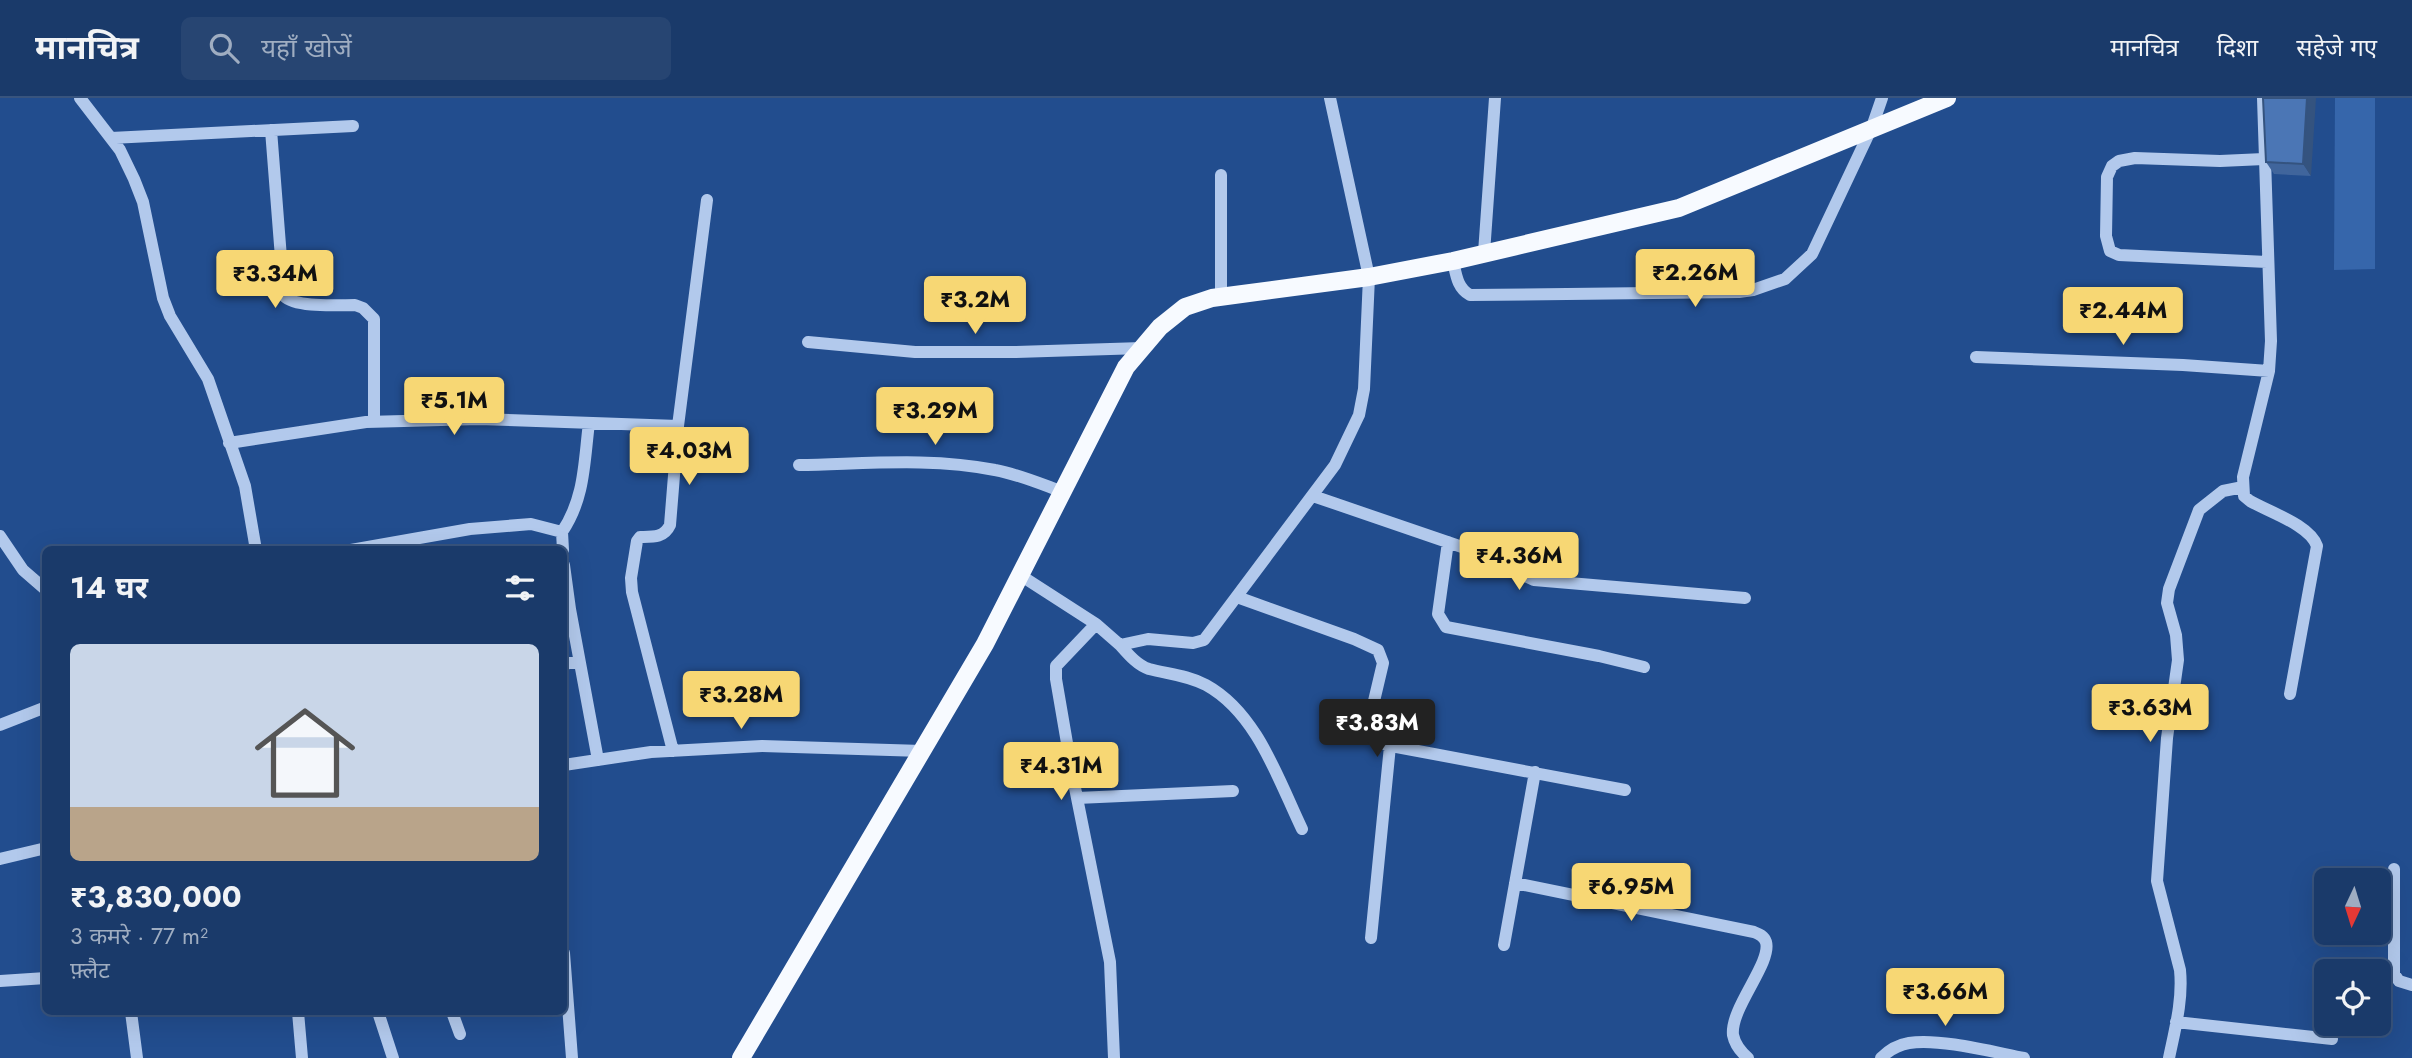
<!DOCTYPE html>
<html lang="hi">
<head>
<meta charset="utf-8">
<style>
	body { margin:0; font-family:Jost,"Noto Sans Devanagari",sans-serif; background:#274572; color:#f1f3f6; height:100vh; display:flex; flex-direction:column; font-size:26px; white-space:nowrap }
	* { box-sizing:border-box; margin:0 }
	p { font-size:23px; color:#9fadc1 }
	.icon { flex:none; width:38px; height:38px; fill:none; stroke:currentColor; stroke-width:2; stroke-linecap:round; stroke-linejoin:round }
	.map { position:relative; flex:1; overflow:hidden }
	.sheet { position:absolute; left:42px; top:448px; width:525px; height:469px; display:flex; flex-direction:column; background:#1a3a6a; border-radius:10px; box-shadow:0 7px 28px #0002,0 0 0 2px #38547e }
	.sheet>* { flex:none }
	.needle { width:46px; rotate:184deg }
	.buttons { position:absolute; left:2314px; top:770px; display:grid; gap:14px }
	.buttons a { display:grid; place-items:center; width:77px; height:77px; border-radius:10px; background:#1a3a6a; box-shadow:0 7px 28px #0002,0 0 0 2px #38547e; font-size:35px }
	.price { position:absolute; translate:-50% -60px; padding:0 16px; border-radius:7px; background:#f7d774; color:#111; font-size:23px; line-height:46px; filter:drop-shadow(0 2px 4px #0008) }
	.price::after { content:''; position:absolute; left:50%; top:42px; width:21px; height:16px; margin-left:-10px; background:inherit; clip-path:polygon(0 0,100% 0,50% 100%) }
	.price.selected { background:#222; color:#fff }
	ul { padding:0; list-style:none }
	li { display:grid; align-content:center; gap:14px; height:371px; padding:0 28px }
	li+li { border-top:2px solid #38547e }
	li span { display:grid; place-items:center; height:217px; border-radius:10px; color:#555 }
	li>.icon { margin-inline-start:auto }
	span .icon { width:126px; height:126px; fill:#fffc; stroke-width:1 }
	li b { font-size:30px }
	h2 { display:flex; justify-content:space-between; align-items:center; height:84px; padding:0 28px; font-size:30px }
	header { display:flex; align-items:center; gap:42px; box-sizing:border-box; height:98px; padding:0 35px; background:#1a3a6a; border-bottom:2px solid #38547e }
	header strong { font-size:33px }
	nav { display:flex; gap:38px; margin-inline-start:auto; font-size:24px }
	.search { width:490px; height:63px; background:#274572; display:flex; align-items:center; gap:18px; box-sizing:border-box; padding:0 24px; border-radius:10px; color:#9fadc1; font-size:26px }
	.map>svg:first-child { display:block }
	.green { fill:#3666ab }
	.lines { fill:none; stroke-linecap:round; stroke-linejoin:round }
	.minor { stroke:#b2c9ec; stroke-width:12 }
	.major { stroke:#f7faff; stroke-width:18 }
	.wall { fill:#40659c }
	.shaded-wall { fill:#34537f }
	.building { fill:#4b76b5; stroke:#34537f; stroke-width:2 }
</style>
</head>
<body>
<header>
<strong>मानचित्र</strong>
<div class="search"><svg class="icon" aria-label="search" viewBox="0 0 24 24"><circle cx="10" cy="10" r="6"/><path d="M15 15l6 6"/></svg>यहाँ खोजें</div>
<nav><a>मानचित्र</a><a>दिशा</a><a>सहेजे गए</a></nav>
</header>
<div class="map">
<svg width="2412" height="960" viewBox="0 0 2412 960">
	<rect width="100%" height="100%" fill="#224d8e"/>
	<!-- green -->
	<path class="green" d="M2335,0H2375V171L2334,172Z"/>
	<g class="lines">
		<!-- minor -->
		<path class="minor" d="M80,0L120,52L134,81L143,104L163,200L170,218L208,281L245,388L256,452
			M2263,0L2271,243L2269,273L2243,379L2244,398L2250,403C2269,414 2310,427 2317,448L2290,596
			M271,32L284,198C296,210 337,207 355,207L363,210L374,221V324
			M111,40L353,28
			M2264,61L2220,63L2135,60L2119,63L2112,68L2107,79L2106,138L2110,153L2119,157L2267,164
			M1221,77V198
			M1484,155L1495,0
			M1453,163C1456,176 1457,190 1470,197L1739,194L1753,192L1785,181L1812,156L1872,29L1882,0
			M808,244L915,254H1016L1142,250
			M1976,259L2183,267L2269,273
			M229,345L366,324L479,321L678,328
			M799,367C864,366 931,359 995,372C1018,376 1041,386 1063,394
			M1313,398L1462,449L1534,482L1745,500
			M562,434C585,400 584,364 589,325
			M0,438L23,472L46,492
			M1448,444L1438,516L1446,529L1599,558L1644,569
			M351,452L470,431L531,426L562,434L563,452
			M564,467L570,511L598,662
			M1020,477L1096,526L1056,568V581L1073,680L1110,864L1114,960
			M1237,499L1354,541L1378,552L1383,565L1370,620L1372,628L1386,647L1625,692
			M1096,526L1120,547L1148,541L1193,545L1204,542L1335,367L1359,317L1364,291L1369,179L1330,0
			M1120,547C1128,556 1137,567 1149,571C1168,576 1187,577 1206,587C1257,615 1278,681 1302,731
			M564,566L579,563
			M0,627L46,609
			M673,653L632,494L631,480L637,443L640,439C653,439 664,440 670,427L678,328L707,102
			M564,667L651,654L762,648L922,653
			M1077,700L1233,693
			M0,761L46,750
			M2394,771V876L2399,883L2412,887
			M1515,785L1754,834C1759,836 1764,838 1766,844C1772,865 1730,910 1733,937C1735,947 1741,954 1748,960
			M1371,840L1390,648
			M1504,847L1535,674
			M564,855L572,960
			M0,883L46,880
			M131,914L137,960
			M298,914L302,960
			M378,914L393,960
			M452,914L460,936
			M2176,924L2332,941
			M1881,960C1889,952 1897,947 1909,945C1939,940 1993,954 2024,960
			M2169,960C2175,931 2183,902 2180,872L2157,783L2167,640L2178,562L2176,537L2167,505L2169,491L2199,412L2223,393L2243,389"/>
		<!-- major -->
		<path class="major" d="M741,960L985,546L1126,269L1160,229L1185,209L1212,200L1369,179L1453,163L1679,110L1947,0"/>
	</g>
	<!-- wall -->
	<path class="wall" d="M2263,0L2311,78L2274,76L2266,64Z"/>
	<!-- shaded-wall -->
	<path class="shaded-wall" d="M2307,0H2316L2311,78L2303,66Z"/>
	<!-- building -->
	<path class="building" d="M2263,0H2307L2303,66L2266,64Z"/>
</svg>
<div class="buttons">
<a><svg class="needle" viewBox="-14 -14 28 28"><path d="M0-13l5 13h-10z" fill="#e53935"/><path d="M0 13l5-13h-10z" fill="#9fadc1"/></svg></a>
<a><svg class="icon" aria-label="locate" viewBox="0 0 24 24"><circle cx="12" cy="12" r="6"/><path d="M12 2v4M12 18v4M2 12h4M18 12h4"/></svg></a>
</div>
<b class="price" style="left:1695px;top:211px">₹2.26M</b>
<b class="price" style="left:275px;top:212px">₹3.34M</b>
<b class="price" style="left:975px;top:238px">₹3.2M</b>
<b class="price" style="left:2123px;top:249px">₹2.44M</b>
<b class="price" style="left:454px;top:339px">₹5.1M</b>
<b class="price" style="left:935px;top:349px">₹3.29M</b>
<b class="price" style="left:689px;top:389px">₹4.03M</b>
<b class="price" style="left:1519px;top:494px">₹4.36M</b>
<b class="price" style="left:741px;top:633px">₹3.28M</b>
<b class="price" style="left:2150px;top:646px">₹3.63M</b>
<b class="price selected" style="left:1377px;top:661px">₹3.83M</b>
<b class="price" style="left:1061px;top:704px">₹4.31M</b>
<b class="price" style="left:1631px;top:825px">₹6.95M</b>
<b class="price" style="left:1945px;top:930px">₹3.66M</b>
<section class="sheet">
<h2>14 घर<svg class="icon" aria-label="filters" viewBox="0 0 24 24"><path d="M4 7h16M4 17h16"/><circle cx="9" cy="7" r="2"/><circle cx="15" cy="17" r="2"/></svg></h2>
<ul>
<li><span style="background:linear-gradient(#c9d6e8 75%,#b9a48a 0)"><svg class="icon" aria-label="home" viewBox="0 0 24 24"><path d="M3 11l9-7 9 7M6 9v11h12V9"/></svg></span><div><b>₹3,830,000</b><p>3 कमरे · 77 m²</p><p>फ़्लैट</p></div></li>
</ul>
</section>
</div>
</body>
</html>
